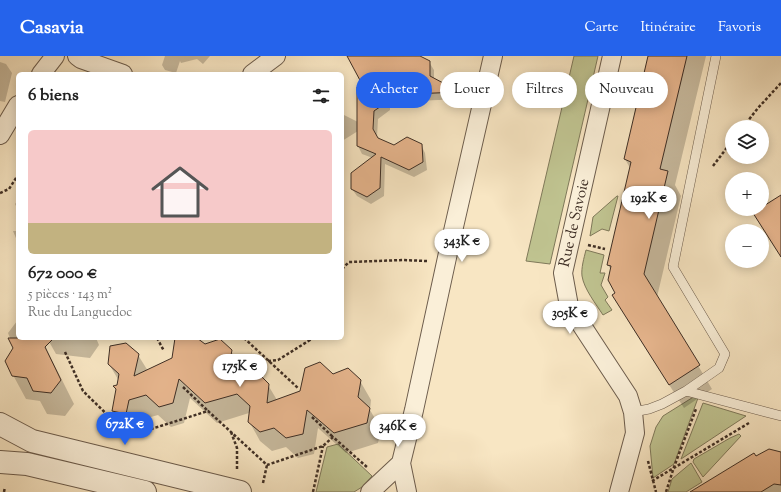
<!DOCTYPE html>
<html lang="fr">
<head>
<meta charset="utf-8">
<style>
	body { margin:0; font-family:"Sorts Mill Goudy",serif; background:#f6f6f6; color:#222; height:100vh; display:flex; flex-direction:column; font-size:15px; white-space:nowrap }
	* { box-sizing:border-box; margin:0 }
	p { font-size:13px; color:#767676 }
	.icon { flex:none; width:22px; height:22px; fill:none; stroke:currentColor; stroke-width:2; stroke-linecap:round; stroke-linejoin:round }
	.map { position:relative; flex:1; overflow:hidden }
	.side { position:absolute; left:16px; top:16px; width:328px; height:268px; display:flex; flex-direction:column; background:#fff; border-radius:6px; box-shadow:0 2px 10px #0003 }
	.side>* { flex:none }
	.top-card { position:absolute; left:356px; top:16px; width:365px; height:36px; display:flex; gap:8px }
	.fabs { position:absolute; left:725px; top:64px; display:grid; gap:8px }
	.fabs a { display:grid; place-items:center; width:44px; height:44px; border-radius:50%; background:#fff; box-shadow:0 2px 10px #0003; font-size:20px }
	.price { position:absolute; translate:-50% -34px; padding:0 9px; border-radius:14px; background:#fff; color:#222; font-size:13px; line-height:26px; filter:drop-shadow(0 1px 2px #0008) }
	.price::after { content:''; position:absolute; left:50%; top:24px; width:12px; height:9px; margin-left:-6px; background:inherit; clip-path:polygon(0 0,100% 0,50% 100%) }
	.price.active { background:#2563eb; color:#fff }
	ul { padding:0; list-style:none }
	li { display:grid; align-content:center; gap:8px; height:212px; padding:0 12px }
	li span { display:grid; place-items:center; height:124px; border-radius:6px; color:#555 }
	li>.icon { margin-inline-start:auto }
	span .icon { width:72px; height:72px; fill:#fffc; stroke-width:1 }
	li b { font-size:17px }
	h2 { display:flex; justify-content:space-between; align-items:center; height:48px; padding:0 12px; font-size:17px }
	.tag { padding:0 14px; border-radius:18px; background:#fff; box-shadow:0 2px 10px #0003; font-size:14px; line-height:36px }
	.tag.active { background:#2563eb; color:#fff }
	header { display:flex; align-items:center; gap:24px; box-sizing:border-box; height:56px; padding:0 20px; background:#2563eb; color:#fff }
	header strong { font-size:19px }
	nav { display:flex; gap:22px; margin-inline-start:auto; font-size:14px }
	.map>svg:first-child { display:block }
	.green { fill:#c0c491; stroke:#7f795a }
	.shadow { fill:#0003 }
	.building { fill:#e5b48c; stroke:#3e2e24 }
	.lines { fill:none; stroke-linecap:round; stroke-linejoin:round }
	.service-casing { stroke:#6c5c4c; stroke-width:10 }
	.minor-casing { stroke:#6c5c4c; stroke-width:20 }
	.tertiary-casing { stroke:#6c5c4c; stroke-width:24 }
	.path { stroke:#3e2e24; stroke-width:2.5; stroke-dasharray:3 2; stroke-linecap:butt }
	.service { stroke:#faefd8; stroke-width:9 }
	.minor { stroke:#faefd8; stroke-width:18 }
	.tertiary { stroke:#faefd8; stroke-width:22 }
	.labels { text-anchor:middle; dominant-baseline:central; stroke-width:3.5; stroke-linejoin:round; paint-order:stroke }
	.street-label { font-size:15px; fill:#3e2e24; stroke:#faefd8 }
</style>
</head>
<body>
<header>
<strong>Casavia</strong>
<nav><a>Carte</a><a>Itinéraire</a><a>Favoris</a></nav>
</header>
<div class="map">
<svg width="781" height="436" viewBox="0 0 781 436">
	<rect width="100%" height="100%" fill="#f8e6c3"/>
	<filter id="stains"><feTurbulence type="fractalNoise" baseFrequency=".005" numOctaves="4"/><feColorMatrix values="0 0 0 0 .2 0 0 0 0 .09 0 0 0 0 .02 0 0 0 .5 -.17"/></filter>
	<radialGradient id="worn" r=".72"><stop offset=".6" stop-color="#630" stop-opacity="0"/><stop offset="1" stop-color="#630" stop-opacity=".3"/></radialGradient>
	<!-- green -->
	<path class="green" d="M574,0H598L550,208L526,205Z
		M617,140H618L609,175L602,173L590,180L593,161Z
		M586,194L604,199L600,217H605L601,229L608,241L605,244L612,254L603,259C596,248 584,233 582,220C581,212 584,202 586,194Z
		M695,340L698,342L674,408L653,422L650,390L656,371L663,360Z
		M703,347L746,360L681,403Z
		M739,378L741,380L703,421L693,406L694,403L730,382Z
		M338,388L372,420L362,431L354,436H316L327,391Z
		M691,407L702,426L686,436H668L672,423Z"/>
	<!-- shadow -->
	<path class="shadow" d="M165,0H210L203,8L197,3L181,7L180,5L176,17L165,14L162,9Z
		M348,0H418L429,6L434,14V23L459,37L463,43L390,46V54L378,63L377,81L378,83L394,90L421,89L425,97L427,114L414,121L385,108L384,140L371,148L357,140L352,133L373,102L362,98L358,90V75L342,85V58L358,66L363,28Z
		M649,0H706L675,129L681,140L657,241L712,333L684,352L627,263L611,214L608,209L630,112L625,103Z
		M0,6L6,8L12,17L5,46L0,45Z
		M18,144V154L15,148Z
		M13,175H18V187Z
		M17,265H18V282H40L45,290L74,348L65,360L47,358L40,345L26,343L13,319L14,292L8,277Z
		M47,282H96L99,289L90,302L56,298Z
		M181,282H196L204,290L231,295L242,314L241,323L268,329L277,344L300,335L333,319L360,325L371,344L370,354L381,373L378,387L346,397L318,372L314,398L298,402L286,391L272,395L260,385L249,365L250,358L249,357L217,367L190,342L184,367L171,371L158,359L140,364L137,377L125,374L113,355L119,325L109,308L138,299L148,315L173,302Z
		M781,397V436H692L756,402Z"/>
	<!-- building -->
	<path class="building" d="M347,0H420L430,5V20L460,36L386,39L387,46L374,55L373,73L378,82L394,89L407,81L422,88L423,106L409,114L381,101L380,132L367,141L351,133V117L376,98L357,90V31L362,28Z
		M648,0H687L660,113L668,115L644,218L700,309L669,329L612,239L615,237L608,224L611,210L607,209L631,106L624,103Z
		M781,139V201L753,157L759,153H762V151Z
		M8,282H54L45,291L61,324L51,337L33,335L27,322L12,320L5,305L13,292Z
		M175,282H197L205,288L220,283L232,294L229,310L242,322L257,316L269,328L267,347L300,335L305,312L320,306L333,318L348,312L361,324L358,341L370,352L367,367L334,377L307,354L303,378L286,382L274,372L260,376L248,366L250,350L237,338L205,347L179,323L173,347L159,351L146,339L129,344L126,358L112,355L116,333L113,330L117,329L119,318L108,308L110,290L126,287L139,298L134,320L172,302Z
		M769,393L781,396V429L774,428L761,436H690L754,397L756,400Z"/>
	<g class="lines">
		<!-- service casing -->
		<g class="service-casing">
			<path id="service" d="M686,335L781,360
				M633,356L649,353L662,348L686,335L719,312L725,298L673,211L716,0"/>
		</g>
		<!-- minor casing -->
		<g class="minor-casing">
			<path id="minor" d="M77,0L81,3L123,18
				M612,0L563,217L569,250L628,340L633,356L635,377L619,436
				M41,18L55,0
				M252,18L276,0
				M0,79L18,49
				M401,407L414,354L448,197L493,0
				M370,436L401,407L407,436"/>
		</g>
		<!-- tertiary casing -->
		<g class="tertiary-casing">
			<path id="tertiary" d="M0,368L32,385L240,436
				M0,406L27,408L145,436"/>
		</g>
		<!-- path -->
		<path class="path" d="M743,71L758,52L781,27
			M713,110L732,85
			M0,137L9,133L18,119
			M588,189L605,193
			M342,213L349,206L403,204L427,205
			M157,282L164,295
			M244,282L298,332
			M65,296L83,335L129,380L208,355L267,409L323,390L333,381L368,412
			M268,305L278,304L310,284L311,282
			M183,331L208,355
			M312,361L333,381
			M231,376L237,392V414
			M648,405L656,436
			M652,425L749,367
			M263,427L267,409
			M4,436L5,431
			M313,436L323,390
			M666,436L674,411L696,353"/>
		<!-- service -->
		<use href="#service" class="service"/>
		<!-- minor -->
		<use href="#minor" class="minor"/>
		<!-- tertiary -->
		<use href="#tertiary" class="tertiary"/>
	</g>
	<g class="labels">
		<!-- street labels -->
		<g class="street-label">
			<text transform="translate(575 167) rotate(-77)">Rue de Savoie</text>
		</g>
	</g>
	<rect width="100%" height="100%" filter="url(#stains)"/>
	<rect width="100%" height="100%" fill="url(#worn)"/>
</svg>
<div class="fabs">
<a><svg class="icon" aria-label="layers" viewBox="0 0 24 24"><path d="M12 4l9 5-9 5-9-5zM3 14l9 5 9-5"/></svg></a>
<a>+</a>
<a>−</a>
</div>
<b class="price" style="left:649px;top:164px">192K €</b>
<b class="price" style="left:462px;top:207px">343K €</b>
<b class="price" style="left:570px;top:279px">305K €</b>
<b class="price" style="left:240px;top:332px">175K €</b>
<b class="price active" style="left:125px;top:390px">672K €</b>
<b class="price" style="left:398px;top:392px">346K €</b>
<div class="top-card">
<a class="tag active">Acheter</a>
<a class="tag">Louer</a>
<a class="tag">Filtres</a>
<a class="tag">Nouveau</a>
</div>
<section class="side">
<h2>6 biens<svg class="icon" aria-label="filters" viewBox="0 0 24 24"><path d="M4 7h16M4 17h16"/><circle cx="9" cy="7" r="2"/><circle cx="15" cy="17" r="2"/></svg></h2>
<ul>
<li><span style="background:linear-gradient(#f6c9c9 75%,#c2b280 0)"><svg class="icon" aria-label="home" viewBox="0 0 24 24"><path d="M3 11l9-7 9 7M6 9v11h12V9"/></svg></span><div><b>672 000 €</b><p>5 pièces · 143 m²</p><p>Rue du Languedoc</p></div></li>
</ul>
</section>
</div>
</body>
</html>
